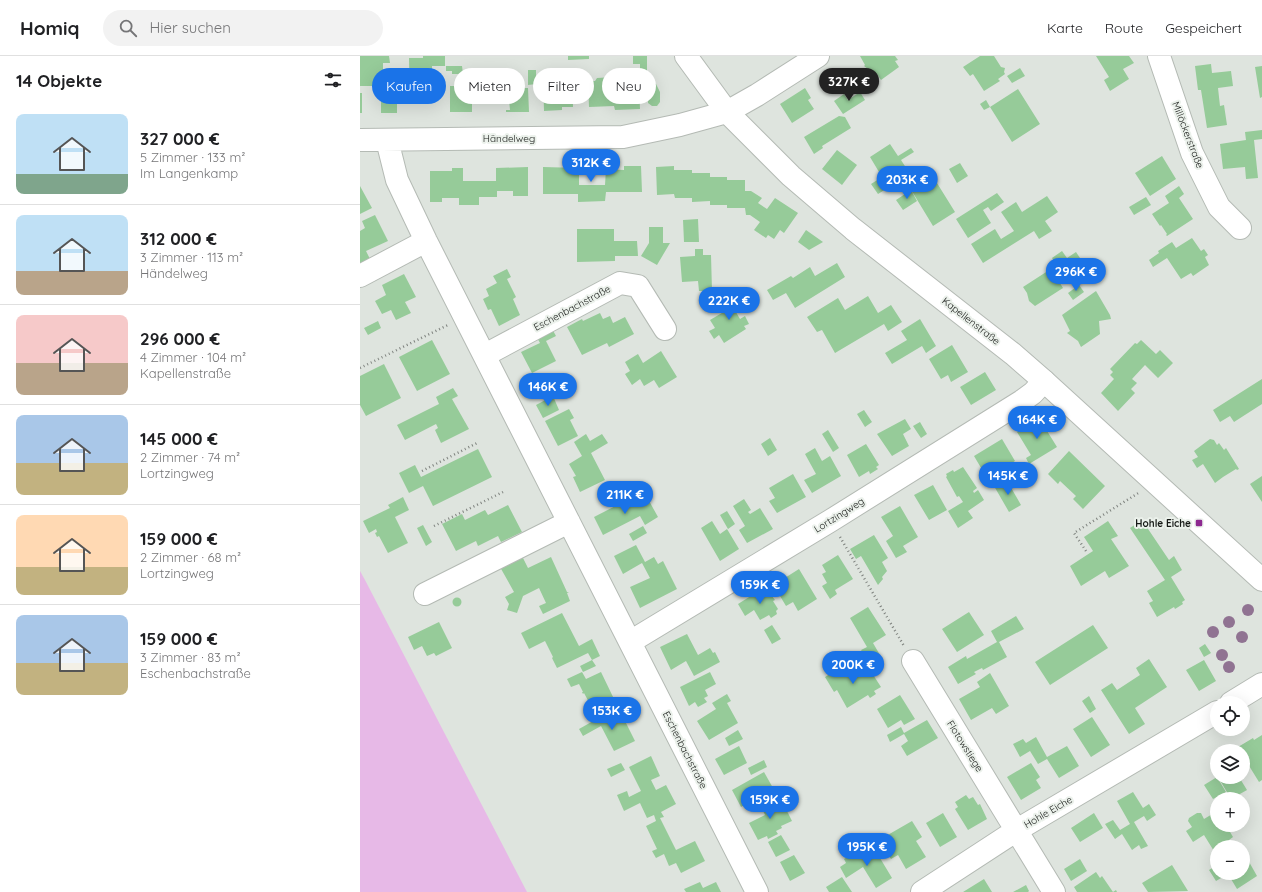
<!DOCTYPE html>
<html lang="de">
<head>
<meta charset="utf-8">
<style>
	body { margin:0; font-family:Quicksand,sans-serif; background:#f2f2f2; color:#202124; height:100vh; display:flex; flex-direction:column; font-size:15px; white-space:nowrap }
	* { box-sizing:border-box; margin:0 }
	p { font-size:13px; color:#757577 }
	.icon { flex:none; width:22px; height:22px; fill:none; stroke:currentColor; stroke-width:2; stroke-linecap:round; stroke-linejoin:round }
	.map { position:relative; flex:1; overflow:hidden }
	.panel { display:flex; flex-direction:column; background:#fff; width:360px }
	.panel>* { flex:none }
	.hud { position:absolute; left:12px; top:12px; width:380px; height:36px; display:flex; gap:8px }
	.fabs { position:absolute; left:850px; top:640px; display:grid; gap:8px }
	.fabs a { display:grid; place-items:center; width:40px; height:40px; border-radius:50%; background:#fff; box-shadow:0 4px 16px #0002; font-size:20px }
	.price { position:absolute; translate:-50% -34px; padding:0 9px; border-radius:14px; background:#1a73e8; color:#fff; font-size:13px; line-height:26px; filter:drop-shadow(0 1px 2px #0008) }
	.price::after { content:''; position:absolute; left:50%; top:24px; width:12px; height:9px; margin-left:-6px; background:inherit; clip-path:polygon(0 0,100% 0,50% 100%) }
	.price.current { background:#222; color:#fff }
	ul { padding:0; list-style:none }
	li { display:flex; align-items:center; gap:12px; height:100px; padding:0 16px }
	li+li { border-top:1px solid #e0e0e0 }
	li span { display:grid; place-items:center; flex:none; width:112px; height:80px; border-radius:8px; color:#555 }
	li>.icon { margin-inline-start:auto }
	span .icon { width:48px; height:48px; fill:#fffc; stroke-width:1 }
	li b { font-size:17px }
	h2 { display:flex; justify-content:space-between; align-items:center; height:48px; padding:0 16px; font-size:17px }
	.pill { padding:0 14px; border-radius:18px; background:#fff; box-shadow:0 4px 16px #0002; font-size:14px; line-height:36px }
	.pill.current { background:#1a73e8; color:#fff }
	header { display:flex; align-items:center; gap:24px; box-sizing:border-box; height:56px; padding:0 20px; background:#fff; border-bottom:1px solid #e0e0e0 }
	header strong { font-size:19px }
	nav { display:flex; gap:22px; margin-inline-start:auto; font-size:14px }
	.search { width:280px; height:36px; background:#f2f2f2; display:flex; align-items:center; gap:10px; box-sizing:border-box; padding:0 14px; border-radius:22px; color:#757577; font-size:15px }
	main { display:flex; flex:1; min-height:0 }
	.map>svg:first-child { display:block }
	.green { fill:#e7b9e7 }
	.building { fill:#96cb99 }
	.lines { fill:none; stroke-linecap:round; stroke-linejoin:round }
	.minor-casing { stroke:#b4bab4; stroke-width:24 }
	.major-casing { stroke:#b4bab4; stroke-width:24 }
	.path { stroke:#7f837f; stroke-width:2.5; stroke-dasharray:1 3; stroke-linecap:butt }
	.minor { stroke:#fff; stroke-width:22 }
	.major { stroke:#fff; stroke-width:22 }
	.tree { fill:#907392 }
	.poi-dot { fill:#8d2990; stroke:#ebf1eb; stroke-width:1.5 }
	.labels { text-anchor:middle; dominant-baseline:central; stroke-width:4; stroke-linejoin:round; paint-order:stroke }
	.street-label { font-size:10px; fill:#171a17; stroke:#ebf1eb }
	.poi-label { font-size:10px; font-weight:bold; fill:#171a17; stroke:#ebf1eb; text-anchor:end }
</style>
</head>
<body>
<header>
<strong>Homiq</strong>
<div class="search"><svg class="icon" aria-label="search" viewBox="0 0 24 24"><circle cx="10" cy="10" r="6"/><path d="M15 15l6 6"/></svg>Hier suchen</div>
<nav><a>Karte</a><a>Route</a><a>Gespeichert</a></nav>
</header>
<main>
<section class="panel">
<h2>14 Objekte<svg class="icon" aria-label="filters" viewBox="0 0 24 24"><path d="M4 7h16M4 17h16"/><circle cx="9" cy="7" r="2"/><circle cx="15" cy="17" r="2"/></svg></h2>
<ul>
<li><span style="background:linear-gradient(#bfe0f5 75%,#7fa58c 0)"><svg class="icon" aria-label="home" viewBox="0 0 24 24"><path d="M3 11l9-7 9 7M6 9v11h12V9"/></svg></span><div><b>327 000 €</b><p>5 Zimmer · 133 m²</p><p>Im Langenkamp</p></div></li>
<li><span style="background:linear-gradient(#bfe0f5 70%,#b9a48a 0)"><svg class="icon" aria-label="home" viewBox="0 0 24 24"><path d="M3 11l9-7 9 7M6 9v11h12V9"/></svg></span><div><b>312 000 €</b><p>3 Zimmer · 113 m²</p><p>Händelweg</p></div></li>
<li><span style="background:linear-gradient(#f6c9c9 60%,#b9a48a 0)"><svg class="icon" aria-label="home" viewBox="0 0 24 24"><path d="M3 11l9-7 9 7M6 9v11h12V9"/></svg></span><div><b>296 000 €</b><p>4 Zimmer · 104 m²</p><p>Kapellenstraße</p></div></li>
<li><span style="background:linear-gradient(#a9c7e8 60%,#c2b280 0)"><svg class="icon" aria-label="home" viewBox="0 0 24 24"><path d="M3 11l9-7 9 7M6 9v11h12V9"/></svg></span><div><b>145 000 €</b><p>2 Zimmer · 74 m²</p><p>Lortzingweg</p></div></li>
<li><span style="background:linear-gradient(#ffd9b3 65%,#c2b280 0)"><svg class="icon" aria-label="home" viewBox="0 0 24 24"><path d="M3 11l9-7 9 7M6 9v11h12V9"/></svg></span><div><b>159 000 €</b><p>2 Zimmer · 68 m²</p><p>Lortzingweg</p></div></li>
<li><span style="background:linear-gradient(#a9c7e8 60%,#c2b280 0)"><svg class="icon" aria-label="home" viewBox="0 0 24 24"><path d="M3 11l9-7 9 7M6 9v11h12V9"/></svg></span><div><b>159 000 €</b><p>3 Zimmer · 83 m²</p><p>Eschenbachstraße</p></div></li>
</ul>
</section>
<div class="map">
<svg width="902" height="836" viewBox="0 0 902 836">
	<rect width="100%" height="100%" fill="#dee4de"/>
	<!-- green -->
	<path class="green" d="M0,515L5,524L167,836H0Z"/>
	<!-- building -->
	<path class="building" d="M0,0H29L30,7H23V30H0Z
		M63,0H85V10H72L73,47H50L49,2H63Z
		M208,0H229V3L208,4Z
		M273,0H287V22H280V8H273Z
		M500,0H535L538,4L535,5L539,11L521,24L517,18L509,22L505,15L508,13L504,10L505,9Z
		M620,0H634L641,11L645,12L644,16L645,18L638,23L640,25L624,35L613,18L610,20L603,11Z
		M736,0H769L774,7L763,13L769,23L750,35L744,24L749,21Z
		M851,8L852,17L871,15L873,30L858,32L860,50L864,49L867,69L847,72L841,34H838L835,10Z
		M86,10H102L103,18H92V15H86Z
		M902,10V41L900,42L895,11Z
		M660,12L665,20L652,27L647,20Z
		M168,14H176V28L168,29Z
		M212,19L213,51H202V54L184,55L183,20Z
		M254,21V25H270L272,28H279L280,53L255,54L254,50L229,51L228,25H235L237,22Z
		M104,23H110V25H112V56H90V30H104Z
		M288,28H296L300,36V46L297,50H292L288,47Z
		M146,32H168L169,56H146V54H150L149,44H147Z
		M445,32L451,42L448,44L454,53L432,67L420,48Z
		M658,33L680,68L652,86L630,51L624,54L620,48L626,44L630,51Z
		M500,36L505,44L483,58L474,45L484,38L488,44Z
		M0,37H2V57H0Z
		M21,37H37V57H21Z
		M479,60L485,61L491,72L462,90L463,92L454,98L444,81Z
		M902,74V83L894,84L898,122L886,123L885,111L863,113L860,88L886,84L885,76Z
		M530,88L538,100L551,92L554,96L541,104L550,118L518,138L511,128L522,121L510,101Z
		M477,94L497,109L482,129L462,113Z
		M802,100L816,123L790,140L775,117Z
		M600,107L608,120L597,127L589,113Z
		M264,110H281L282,136H246L245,145L218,146V138H183V111L219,112V129H245L246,113L264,114Z
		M314,110V114H332V117H350V121H367V124H385V135H391L402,142L398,147L407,153L415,142L438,157L424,177L420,174L414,183L408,179L406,182L394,174L400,166L390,159H386L385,152H367V149H350V145L332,146V142H315L314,138L297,139L296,111Z
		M168,111V140H153V135H137V141H119V149H99V142H82V146H70V115H92V112H103V125H136V112Z
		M572,119L595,156L573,170L550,132Z
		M0,130L12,152L0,158Z
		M819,130L824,138L819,142L833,163L807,180L806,179L807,178L801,169L800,170L792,158L809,147L805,140Z
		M551,134L557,145L543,154L536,144Z
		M637,137L644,146L631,155L628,151L623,154L631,167L608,182L596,163Z
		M687,140L698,156L685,165L692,175L679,183L674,175L623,207L611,188L635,173L641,183L654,175L641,156L656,146L662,156Z
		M786,141L791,149L774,159L769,151Z
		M15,159L28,185L6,195L10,203L0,208V175L5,172L2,165Z
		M338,163L339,186H324L323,164Z
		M289,171H303V187H310L297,209L281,200L289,187Z
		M217,173H254V185H277L278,200H255V205L217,206Z
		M446,174L463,186L449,194L438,186Z
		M832,182L841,195L844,193L848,199L845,201L849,209L833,220L831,217L821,223L807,202L793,211L789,204L799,197L798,195L812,186L816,192Z
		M335,193H343V199H351L352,235H339L338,225L322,226L320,201L335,200Z
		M702,195L707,202L716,196L720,202L691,221L694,226L698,224L703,232L675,250L669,245L667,237L663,231L697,209L692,202Z
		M477,207L485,221L435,252L426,237L413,244L407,234L431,220L433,222L450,211L455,220Z
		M147,213L151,221L147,223L156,241L153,243L160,259L139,270L131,253L128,254L123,243L129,240L126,233L137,227L133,220Z
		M44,218L56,241L45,246L51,257L36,264L31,254L22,258L15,245L26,239L22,229Z
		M719,229L724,236L713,244L708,237Z
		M736,235L750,259L751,263L739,265L740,278L721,291L718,285L707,277L710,275L702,259Z
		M379,237L384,244L373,251L380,263L385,260L389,268L384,270L386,273L364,287L359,279L354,283L349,275L355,272L350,264L367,254L363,247Z
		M508,240L518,257L531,249L542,266L528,275L524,268L475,297L462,274L457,276L447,261L478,242L485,254Z
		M240,257L243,263L250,260L253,267L265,261L274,278L249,291L247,287L222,299L207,271L222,263L223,265Z
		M560,263L576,290L566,297L562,290L532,308L525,297L547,284L541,275Z
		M18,265L21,272L8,279L4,272Z
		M191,271L196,280L186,285L196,305L172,317L161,296L180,287L175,278Z
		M72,284L90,318L57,335L39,301Z
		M781,284L796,298L800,294L813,307L798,322L785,309L772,323L777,327L771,333L775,337L758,355L741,337L754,323L750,319L753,316L750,313L775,287L777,288Z
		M592,289L608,316L591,326L588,319L581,323L569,303Z
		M301,295L317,321L299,332L294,324L284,330L280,323L272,329L265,318L270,315L265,306L278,298L283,307Z
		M24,308L41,342L6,360L0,349V320Z
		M625,316L636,334L611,349L600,331Z
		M902,323V348L874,366L870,360L860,366L853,354Z
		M93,332L98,340L92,343L109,373L81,387L75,374L78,372L76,368L45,384L37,369L79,348L76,341Z
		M193,340L199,354L183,362L176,349Z
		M209,353L214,362L210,364L218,380L198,390L185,365Z
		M504,354L512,366L505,371L497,358Z
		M679,362L697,391L669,408L666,402L671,399L657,376Z
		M545,363L551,373L543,378L549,390L532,400L517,378Z
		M560,366L567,378L561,382L553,370Z
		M468,374L479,392L473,396L462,378Z
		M226,378L230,385L242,378L248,387L231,397L245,424L220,436L213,421L216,420L209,408L222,400L214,386Z
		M410,382L417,394L408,400L401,388Z
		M642,383L655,405L627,422L614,400Z
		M850,383L854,384L857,389L859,387L864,394L866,392L879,413L877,414L876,413L863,421L855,427L843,408L837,412L832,404L838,401L834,395Z
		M506,388L519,409L516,411L518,413L510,418L509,415L499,421L487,399Z
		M455,392L462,405L470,400L481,420L452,437L444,424L456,418L445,398Z
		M118,393L132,421L73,450L63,430L49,437L39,417L55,409L61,421Z
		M709,395L745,430L723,453L713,443L716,440L700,425L698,428L688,418Z
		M603,411L617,432L613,435L614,437L618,434L624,444L608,455L613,462L598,472L588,455L603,446L599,440L597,441L586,421L587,420L586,418L593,414L594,416Z
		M433,418L446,441L417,457L409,445L415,442L409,432Z
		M902,420V446L890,428Z
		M646,423L661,449L649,456L634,430Z
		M573,429L587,454L569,464L554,439Z
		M43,441L49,454L35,461L48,487L28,497L19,480L17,481L15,477L17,476L16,473L9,477L3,465L30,452L28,449Z
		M271,442L276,450L288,443L298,461L285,469L280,460L243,479L234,461Z
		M384,443L391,454L388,456L390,458L400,452L413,473L387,487L379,474L385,470L373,450Z
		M148,449L162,476L141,486L138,480L118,490L116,485L96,495L82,468L102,458L105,464L125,454L128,459Z
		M540,450L558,481L543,490L547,496L536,502L526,485L533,480L521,461Z
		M367,455L375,468L368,473L360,459Z
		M782,464L809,504L814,500L822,514L811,521L825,544L822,546L823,548L815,553L814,551L797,561L789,547L793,545L787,535L805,524L770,472Z
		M352,465L360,478L367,473L379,493L360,505L341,472Z
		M748,465L758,480L751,483L769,510L749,522L745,515L721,530L710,510L733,495L724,481Z
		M63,469L72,486L66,490L57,472Z
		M283,470L287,477L273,485L269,478Z
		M514,479L528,502L522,506L527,515L522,521L523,523L518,529L501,500L496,503L490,493Z
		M276,489L285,506L294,501L298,508L303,505L317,533L280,552L270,531L290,522L282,507L263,518L254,500Z
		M478,499L493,523L475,534L477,538L470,543L462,530L467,527L462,518L466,516L462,509Z
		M162,500L168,512L191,501L207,536H209L207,537L210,545L183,558L179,550L186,547L179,532L163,540L157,557L147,554L149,548L145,541L154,536L140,511Z
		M439,513L457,543L438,555L433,546L426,550L414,530L420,526V525Z
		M405,531L415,544L413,545L418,553L416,555L417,558L411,562L409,559L400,564L394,554L385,560L378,548Z
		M92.5 546a4.5 4.5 0 1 1 9 0a4.5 4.5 0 1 1-9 0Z
		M508,551L526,579L513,587L520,599L508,606L501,594L507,591L490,562Z
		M609,556L624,579L597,596L582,573Z
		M202,557L219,590L232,583L240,600L232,604L236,610L223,616L220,610L232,604L228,597L197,612L192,602L193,601L185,585L169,593L161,577Z
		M656,560L664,573L639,586L647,601L623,614L622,612L614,616L616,618L598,628L588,611L606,600L607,603L637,586L631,575Z
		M79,566L92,592L76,600L74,597L67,600L62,590L54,594L48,581Z
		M412,569L421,583L412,588L404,574Z
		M733,569L748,592L690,629L675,606Z
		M327,578L338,599L350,592L353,597L355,596L360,606L334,620L326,605L311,614L300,591Z
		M845,588L851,597L844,601L839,592Z
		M789,603L807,631L775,652L785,668L769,678L741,634L752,627L757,634L780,619L776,612Z
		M844,604L856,625L839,635L826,614Z
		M488,607L497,621L510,614L521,631L514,635L516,638L510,642L508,639L487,652L477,634L474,636L465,621Z
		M222,616L226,623L241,616L254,643L231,654L230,652H232L224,637L223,638L222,636H223L219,628L211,631L207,623Z
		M350,616L356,628L345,634L348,640L344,642L347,646L338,651L335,646L329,650L320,631Z
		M630,617L649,650L636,658L632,652L611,664L599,643L620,631L617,626Z
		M367,638L371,645L367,647L378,667L349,684L337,665L356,653L352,647Z
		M540,639L555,663L544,669L541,664L528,672L517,653Z
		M729,640L736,653L730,657L722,645Z
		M262,659L275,685L254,695L241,670L223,680L219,673L242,660L246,667Z
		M732,661L750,689L731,701L713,673Z
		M567,664L578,682L547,700L541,690L548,685L544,678L530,686L527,679L541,671L544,677Z
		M378,674L383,683L369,690L365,682Z
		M902,679V724L899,726L883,700V695H880L878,691L893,682L894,684Z
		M676,681L687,701L707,690L719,710L699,722L687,703L678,708L670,695L660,701L653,688L663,683L666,687Z
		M379,690L387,707L364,719L355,703Z
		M291,700L300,720L291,724L296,734L306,729L316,748L301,756L304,761L300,762L316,794L335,785L345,805L321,817L316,807L309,810L304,798L296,802L292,795L297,793L286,770L296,765L294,759L287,762L280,747L264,755L257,739L267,735L269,741L281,735L269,711Z
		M404,704L407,711L391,719L388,712Z
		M857,704V720L850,708Z
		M261,707L265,714L251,721L247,713Z
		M671,707L680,721L676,724L681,732L661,744L647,721Z
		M404,716L413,732L381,751L372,734Z
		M857,721L866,736L853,743L844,729Z
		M858,721H879L887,734L871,743Z
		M773,736L783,752L789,748L796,759L787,765L784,760L774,766L788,790L781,793L779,789L772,794L762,778L755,783L745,768L753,764L760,774L770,768L757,745Z
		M606,739L609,743L613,741L618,749L620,748L627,763L608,774L595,753L598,751L595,746Z
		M413,742L419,752L424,749L432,765L421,770L422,772L416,775L418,778L408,783L407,780L398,784L389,767L405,759L400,748Z
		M583,757L597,781L580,791L566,767Z
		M734,757L743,772L720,786L711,772Z
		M837,757H841L844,763L854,757L857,762V769H866L873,781L869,784L874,791H857V800L844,779L833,786L826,775L832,771L828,765L829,762Z
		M552,765L562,781L556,785L566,801L546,813L538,799L531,803L519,784Z
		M421,779L430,794L416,801L408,786Z
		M514,792L532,822L516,832L503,811L486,822L480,811L486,807L484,803L496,796L500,801Z
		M434,799L445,817L430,825L420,806Z
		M720,803L727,815L711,825L704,813Z
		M883,804L884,806L888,804L897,820L877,833L868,818L856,825L849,814L857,809V817H883Z
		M812,809L828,835L788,836L782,827Z
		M736,816L740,822L742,820L753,836L756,834L757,836H717L714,831Z
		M482,821L492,836H469L466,831Z
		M624,823L632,836H603Z
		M340,826L343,832L356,826L361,836H326L324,833Z
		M666,829L669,835L668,836H653Z"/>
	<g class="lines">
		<!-- minor casing -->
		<g class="minor-casing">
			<path id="minor" d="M799,0L832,97L859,151L880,172
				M0,84L263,81L320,69L367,56L397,39L458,0
				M27,84L37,124L66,185L397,836
				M0,220L66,185
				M125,299L260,227L278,230L305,273
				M65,538L209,466
				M270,586L470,465L662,345L673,337L684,325
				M553,605L694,836
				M871,647L902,628
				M562,836L657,774L857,656"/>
		</g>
		<!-- major casing -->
		<g class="major-casing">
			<path id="major" d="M326,0L367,56L431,120L493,173L653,298L684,325L902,524"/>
		</g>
		<!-- path -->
		<path class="path" d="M0,312L88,269
			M62,415L119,386
			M74,470L143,436
			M480,481L544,590
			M726,495L714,477L780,436"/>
		<!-- minor -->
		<use href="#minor" class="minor"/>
		<!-- major -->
		<use href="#major" class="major"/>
	</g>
	<!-- trees -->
	<g class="tree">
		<circle cx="888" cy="554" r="6"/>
		<circle cx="869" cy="566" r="6"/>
		<circle cx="853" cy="576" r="6"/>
		<circle cx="882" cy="581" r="6"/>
		<circle cx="862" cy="599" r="6"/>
		<circle cx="869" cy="611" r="6"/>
	</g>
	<!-- markers -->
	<rect class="poi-dot" x="835" y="463" width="8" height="8" rx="2"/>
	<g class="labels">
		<!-- street labels -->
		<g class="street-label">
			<text transform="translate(828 79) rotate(69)">Millöckerstraße</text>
			<text x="149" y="82">Händelweg</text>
			<text transform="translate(212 252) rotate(-28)">Eschenbachstraße</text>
			<text transform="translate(611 265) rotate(38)">Kapellenstraße</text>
			<text transform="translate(479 459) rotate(-32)">Lortzingweg</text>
			<text transform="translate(605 690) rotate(58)">Flotowstiege</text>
			<text transform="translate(325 694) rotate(63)">Eschenbachstraße</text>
			<text transform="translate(688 756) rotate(-30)">Hohle Eiche</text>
		</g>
		<!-- poi labels -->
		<g class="poi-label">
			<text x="831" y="467">Hohle Eiche</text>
		</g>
	</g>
</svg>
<div class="fabs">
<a><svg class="icon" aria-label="locate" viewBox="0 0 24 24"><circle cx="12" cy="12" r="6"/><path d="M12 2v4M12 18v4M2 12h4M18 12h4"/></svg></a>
<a><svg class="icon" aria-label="layers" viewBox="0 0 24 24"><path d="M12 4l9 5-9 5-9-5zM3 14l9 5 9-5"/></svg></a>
<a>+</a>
<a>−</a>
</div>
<b class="price current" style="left:489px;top:46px">327K €</b>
<b class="price" style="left:231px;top:127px">312K €</b>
<b class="price" style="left:547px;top:144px">203K €</b>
<b class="price" style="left:716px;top:236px">296K €</b>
<b class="price" style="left:369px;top:265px">222K €</b>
<b class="price" style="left:188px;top:351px">146K €</b>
<b class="price" style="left:677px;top:384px">164K €</b>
<b class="price" style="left:648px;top:440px">145K €</b>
<b class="price" style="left:265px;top:459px">211K €</b>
<b class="price" style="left:400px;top:549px">159K €</b>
<b class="price" style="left:493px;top:629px">200K €</b>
<b class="price" style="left:252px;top:675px">153K €</b>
<b class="price" style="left:410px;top:764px">159K €</b>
<b class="price" style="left:507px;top:811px">195K €</b>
<div class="hud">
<a class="pill current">Kaufen</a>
<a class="pill">Mieten</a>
<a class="pill">Filter</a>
<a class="pill">Neu</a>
</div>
</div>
</main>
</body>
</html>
